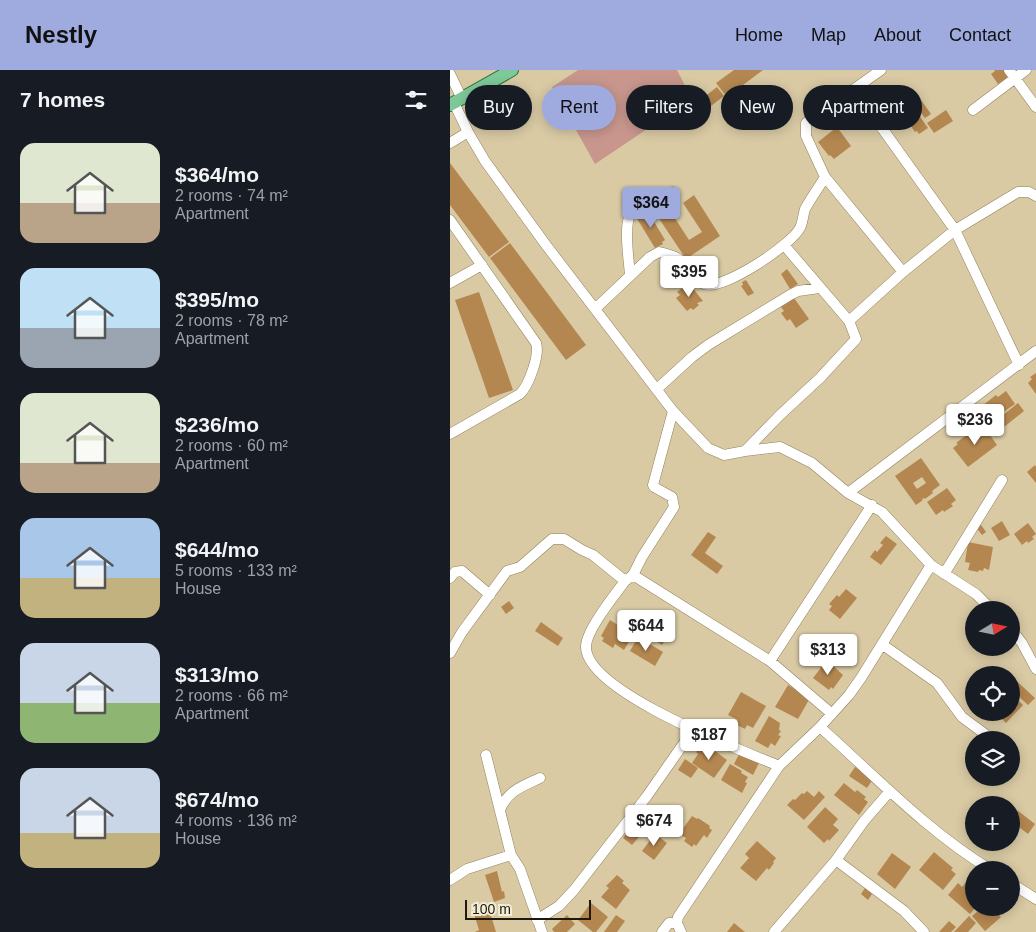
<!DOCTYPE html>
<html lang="en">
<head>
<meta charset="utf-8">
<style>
	body { margin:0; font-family:Helvetica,sans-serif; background:#20242c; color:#f1f3f6; height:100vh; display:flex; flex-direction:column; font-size:19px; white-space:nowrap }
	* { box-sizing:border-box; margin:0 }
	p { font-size:16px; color:#9ea1a6 }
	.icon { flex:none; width:28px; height:28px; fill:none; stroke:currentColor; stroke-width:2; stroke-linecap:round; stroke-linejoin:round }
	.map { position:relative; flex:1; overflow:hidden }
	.panel { display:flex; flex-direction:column; background:#171b24; width:450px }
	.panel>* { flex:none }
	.top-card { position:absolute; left:15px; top:15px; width:475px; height:45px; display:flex; gap:10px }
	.needle { width:32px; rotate:80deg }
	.controls { position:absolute; left:515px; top:531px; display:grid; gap:10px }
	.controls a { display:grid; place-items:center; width:55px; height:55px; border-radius:50%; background:#171b24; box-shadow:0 2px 12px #0003; font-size:25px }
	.scale { position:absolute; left:15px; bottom:12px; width:126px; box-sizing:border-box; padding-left:5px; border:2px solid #1e190a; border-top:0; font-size:14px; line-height:18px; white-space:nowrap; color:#1e190a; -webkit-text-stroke:4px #f3ecd8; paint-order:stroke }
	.price { position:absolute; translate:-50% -42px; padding:0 11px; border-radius:5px; background:#fff; color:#222; font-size:16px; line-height:32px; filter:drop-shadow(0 1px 2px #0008) }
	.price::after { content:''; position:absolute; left:50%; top:30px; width:15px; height:11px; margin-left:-8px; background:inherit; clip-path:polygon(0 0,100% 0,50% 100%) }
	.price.on { background:#9faadf; color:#111 }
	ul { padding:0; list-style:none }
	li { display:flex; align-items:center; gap:15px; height:125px; padding:0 20px }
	li span { display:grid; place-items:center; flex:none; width:140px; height:100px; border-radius:15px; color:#555 }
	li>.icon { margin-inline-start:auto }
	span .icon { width:60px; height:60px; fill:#fffc; stroke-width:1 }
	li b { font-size:21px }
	h2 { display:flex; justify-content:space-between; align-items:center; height:60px; padding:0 20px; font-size:21px }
	.tag { padding:0 18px; border-radius:22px; background:#171b24; box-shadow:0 2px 12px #0003; font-size:18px; line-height:45px }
	.tag.on { background:#9faadf; color:#111 }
	header { display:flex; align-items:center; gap:30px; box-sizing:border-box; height:70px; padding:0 25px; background:#9faadf; color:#111 }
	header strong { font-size:24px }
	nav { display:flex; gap:28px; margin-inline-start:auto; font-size:18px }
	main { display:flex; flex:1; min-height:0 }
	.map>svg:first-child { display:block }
	.green { fill:#c8968d }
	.building { fill:#b58750; fill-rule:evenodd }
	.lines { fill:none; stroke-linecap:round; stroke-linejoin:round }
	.minor-casing { stroke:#90825e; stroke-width:11 }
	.major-casing { stroke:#26733b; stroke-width:14 }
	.minor { stroke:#fff; stroke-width:10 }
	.major { stroke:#7fc899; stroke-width:12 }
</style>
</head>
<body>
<header>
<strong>Nestly</strong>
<nav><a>Home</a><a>Map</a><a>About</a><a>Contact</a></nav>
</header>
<main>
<section class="panel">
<h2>7 homes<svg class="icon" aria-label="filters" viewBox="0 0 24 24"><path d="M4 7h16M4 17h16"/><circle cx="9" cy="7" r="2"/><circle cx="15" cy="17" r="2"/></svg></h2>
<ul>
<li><span style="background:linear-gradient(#dfe7d0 60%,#b9a48a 0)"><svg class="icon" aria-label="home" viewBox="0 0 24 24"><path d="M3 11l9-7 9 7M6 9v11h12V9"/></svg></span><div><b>$364/mo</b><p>2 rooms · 74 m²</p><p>Apartment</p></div></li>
<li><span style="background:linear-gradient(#bfe0f5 60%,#9aa5b1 0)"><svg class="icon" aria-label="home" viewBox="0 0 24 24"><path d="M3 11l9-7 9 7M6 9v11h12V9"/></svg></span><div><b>$395/mo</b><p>2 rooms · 78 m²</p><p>Apartment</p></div></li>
<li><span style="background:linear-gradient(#dfe7d0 70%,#b9a48a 0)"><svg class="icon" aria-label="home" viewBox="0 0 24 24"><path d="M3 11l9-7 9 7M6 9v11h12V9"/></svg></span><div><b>$236/mo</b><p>2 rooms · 60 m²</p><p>Apartment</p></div></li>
<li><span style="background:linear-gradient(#a9c7e8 60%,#c2b280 0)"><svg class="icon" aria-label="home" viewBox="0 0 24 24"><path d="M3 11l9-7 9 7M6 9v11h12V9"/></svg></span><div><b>$644/mo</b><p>5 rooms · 133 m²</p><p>House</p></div></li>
<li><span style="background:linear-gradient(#c9d6e8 60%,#8fb573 0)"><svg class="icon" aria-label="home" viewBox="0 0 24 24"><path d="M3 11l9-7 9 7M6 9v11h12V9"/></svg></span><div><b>$313/mo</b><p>2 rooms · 66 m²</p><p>Apartment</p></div></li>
<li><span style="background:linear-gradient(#c9d6e8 65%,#c2b280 0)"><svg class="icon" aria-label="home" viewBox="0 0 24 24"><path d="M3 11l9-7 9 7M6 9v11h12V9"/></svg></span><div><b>$674/mo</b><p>4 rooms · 136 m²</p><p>House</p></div></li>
</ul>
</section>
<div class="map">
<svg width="586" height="862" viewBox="0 0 586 862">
	<rect width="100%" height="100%" fill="#d9caa4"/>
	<!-- green -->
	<path class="green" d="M128,0H227L242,29L145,94L102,17Z"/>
	<!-- building -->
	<path class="building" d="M284,0H313L277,27L266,13Z
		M544,0H557L561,5L548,14L541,4L545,1Z
		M429,15L442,29L434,36L422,22Z
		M267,17L274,26L240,52L234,43Z
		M471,30L481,44L475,48L465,35Z
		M410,32L416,41L395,56L389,47Z
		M463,37L478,58L469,64L467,61L465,62L456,49L458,48L455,43Z
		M496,40L503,51L484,63L477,53Z
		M387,57L401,76L384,89L380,85L379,86L368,72Z
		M0,93L59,172L39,187L0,135Z
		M244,125L270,166L236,189L208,147L219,139L239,170L252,162L233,133Z
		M197,140L215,170L212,172L213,174L205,178L186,147Z
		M60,173L136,275L116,290L40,188Z
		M337,199L348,214L340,219L331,204Z
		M296,210L304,223L298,226L291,216L293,215L292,212Z
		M235,216L237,219L241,216L253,231L247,233L249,235L243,240L241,238L237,241L226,228L230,225L227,222Z
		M29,222L63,320L39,328L5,230Z
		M344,228L359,249L346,258L340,249L337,251L331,243L334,241L331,237Z
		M586,303V324L578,313L582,309L580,307Z
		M556,321L565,334L542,350L532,336L546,325L548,327Z
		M568,333L574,341L554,357L548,349Z
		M533,355L547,375L518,397L503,378L508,374L506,373L526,358L528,359Z
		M471,388L490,415L482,421L483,423L475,429L474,428L472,429L473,430L466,435L445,406ZM472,407L476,413L467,419L463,413Z
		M585,395L586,397V413L577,402Z
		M497,418L506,430L501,434L503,436L494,442L493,440L486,445L477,432Z
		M552,451L560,465L549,471L541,458Z
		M529,452L536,462L532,465L525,456Z
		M578,453L586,464L582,467L584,469L578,473L577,471L572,475L564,464Z
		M258,462L266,467L255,483L273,496L267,504L241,485Z
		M436,466L447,474L431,495L420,487L425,480L427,482L433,475L430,473Z
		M518,472L543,477L539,500L534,498L533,501L529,500L528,502L518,500L520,493L515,492Z
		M396,519L407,528L390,549L379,540L382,536L379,534L387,525L389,527Z
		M59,531L64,538L56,544L51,537Z
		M199,548L208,554L210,551L219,556L217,559L221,561L212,575L191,562Z
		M160,550L183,565L174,580L165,574L163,578L152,571L154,568L151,566Z
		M91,552L113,568L108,576L85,561Z
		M188,567L213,582L205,596L180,581Z
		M377,590L393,605L383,619L381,617L379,620L363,608Z
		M561,606L585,628L578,635L561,619Z
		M338,615L360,628L348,649L325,637Z
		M291,622L316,636L303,658L297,655L295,659L285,654L288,650L278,645Z
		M561,624L573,635L556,653L545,642H561Z
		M319,646L330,653L329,660L331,661L328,665L331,666L325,676L321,673L318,678L305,671Z
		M257,675L277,690L264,708L242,693L248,684L246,682L249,679L252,677L254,679Z
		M289,684L309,693L303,705L284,694Z
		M235,689L248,698L241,708L228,700Z
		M280,694L292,701L291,703L298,707L295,712L297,713L292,723L271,710Z
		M405,697L423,709L417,718L399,706Z
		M394,713L405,722L407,720L416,727L414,729L418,732L409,745L384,725Z
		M357,721L364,727L369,721L375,727L354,750L337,735L343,729L345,730L352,723L354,724Z
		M562,736L585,754L578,764L561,751Z
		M375,737L388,749L383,755L389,760L379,771L378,769L374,773L357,757Z
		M242,746L247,749L248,748L260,756L259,758L262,760L257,768L254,765L246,776L244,774L242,777L234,771L236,768L229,764Z
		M179,760L189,767L182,775L173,768Z
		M205,764L217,773L204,790L192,781Z
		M307,771L326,788L323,792L324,793L319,800L317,798L306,811L290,798L299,788L295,784Z
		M484,782L503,798L501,800L506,804L493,820L469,800Z
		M442,783L461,797L445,819L427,804Z
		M47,801L52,822L54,821L55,828L44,832L35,805Z
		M167,805L174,811L172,813L180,820L166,839L151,827L159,818L156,816Z
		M521,807L524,810V838H525L520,844L498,825L508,813L512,817Z
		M415,818L422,824L418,830L411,824Z
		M561,823L568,830L561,836Z
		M141,833L158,847L146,862H143L128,850Z
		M532,838H543L551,847L535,861L522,846Z
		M39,839L46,862H25L29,860L24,844Z
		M117,845L125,854L117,862H104L102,859Z
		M166,845L175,851L167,862H154Z
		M519,846L526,853L518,862H504Z
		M499,851L506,857L501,862H489Z
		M284,853L295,862H277Z"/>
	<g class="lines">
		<!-- minor casing -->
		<g class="minor-casing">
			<path id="minor" d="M431,0L356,53V66L375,107L453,202
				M559,0L586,37
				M0,4L12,29
				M404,19L505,160L569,295
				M4,33L18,62L35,91L96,175L223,341L258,378L274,385L295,381L330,377L362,393L398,423L432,442L481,495L526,524L542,540
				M523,40L576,0
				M0,73L18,62
				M0,150L86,273C90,285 79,315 70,324L0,364
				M180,205C179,190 172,150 183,140C194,131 210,127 223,122
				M0,213L32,195
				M145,239L200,187L209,182C216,184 224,185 230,190C238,197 243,210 254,214C273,221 341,175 350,158C353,152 353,145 355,139C361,128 369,117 375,107
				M399,251L453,202L505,160L568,122H579L586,126
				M207,319L242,287L258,275L340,225L348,221L369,218
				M295,381L330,345L370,308L406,269L399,251L334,175
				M398,423L586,281
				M494,504L552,410
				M183,505L192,487L224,437L222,427L204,417L203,415L223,341
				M0,508L5,502L12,501L40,525
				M561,559L572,573L586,599
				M433,575L487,613L512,647L543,670
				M0,583L12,562L57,501L70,497L102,469H114L132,480L143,485L175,511
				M320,591L382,644
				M370,657C425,706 477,761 541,800
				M36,685L61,785L70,799L92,862
				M329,696C291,680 134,621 136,576C137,559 164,526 175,511L183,505L320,591L422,435
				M50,740C57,721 73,716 90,708
				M386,790L454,841L474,862
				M0,810L17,799L61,785
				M561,813L586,829
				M87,850L109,836L124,820L197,726L243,660
				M212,862L219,853H227
				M231,862L227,853L228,847L329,696L370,657L399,625L411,608L481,495
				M324,862L386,790L414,751L440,721"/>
		</g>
		<!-- major casing -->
		<g class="major-casing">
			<path id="major" d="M0,35L62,0"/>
		</g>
		<!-- minor -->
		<use href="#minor" class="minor"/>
		<!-- major -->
		<use href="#major" class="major"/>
	</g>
</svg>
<div class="controls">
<a><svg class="needle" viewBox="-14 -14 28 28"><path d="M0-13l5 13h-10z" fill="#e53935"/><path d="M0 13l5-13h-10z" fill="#9ea1a6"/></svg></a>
<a><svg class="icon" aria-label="locate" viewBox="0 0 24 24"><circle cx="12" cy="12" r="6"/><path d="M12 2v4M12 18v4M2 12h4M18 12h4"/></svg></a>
<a><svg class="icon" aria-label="layers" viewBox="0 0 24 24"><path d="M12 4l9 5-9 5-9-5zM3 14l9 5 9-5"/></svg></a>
<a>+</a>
<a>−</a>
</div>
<div class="scale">100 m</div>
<b class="price on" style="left:201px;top:159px">$364</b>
<b class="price" style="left:239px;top:228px">$395</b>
<b class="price" style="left:525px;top:376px">$236</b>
<b class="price" style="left:196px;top:582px">$644</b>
<b class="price" style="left:378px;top:606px">$313</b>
<b class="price" style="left:259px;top:691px">$187</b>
<b class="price" style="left:204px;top:777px">$674</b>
<div class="top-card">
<a class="tag">Buy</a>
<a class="tag on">Rent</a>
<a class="tag">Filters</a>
<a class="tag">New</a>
<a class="tag">Apartment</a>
</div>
</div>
</main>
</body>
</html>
